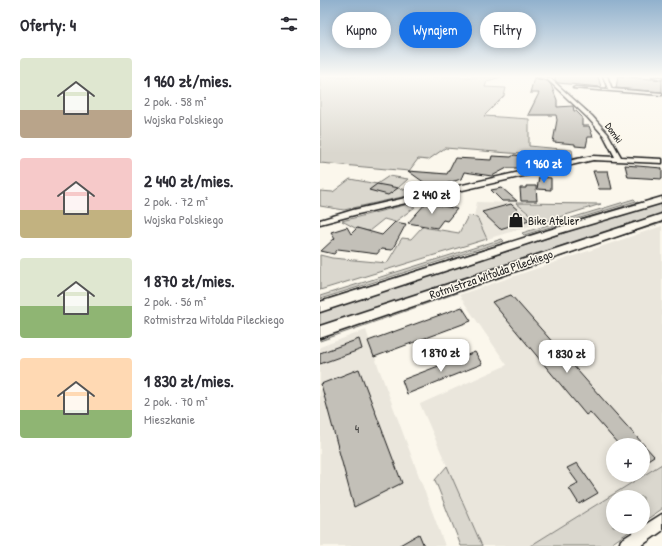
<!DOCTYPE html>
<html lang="pl">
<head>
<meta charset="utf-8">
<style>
	body { margin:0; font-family:"Patrick Hand",sans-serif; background:#f7f7f7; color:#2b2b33; height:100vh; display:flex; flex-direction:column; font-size:15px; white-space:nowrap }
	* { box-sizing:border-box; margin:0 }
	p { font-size:13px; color:#7c7c81 }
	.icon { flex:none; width:22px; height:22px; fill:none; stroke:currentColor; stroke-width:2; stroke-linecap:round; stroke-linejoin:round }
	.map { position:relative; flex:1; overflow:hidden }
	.panel { display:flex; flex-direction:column; background:#fff; width:320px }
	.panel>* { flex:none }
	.hud { position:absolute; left:12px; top:12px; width:270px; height:36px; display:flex; gap:8px }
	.controls { position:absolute; left:286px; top:438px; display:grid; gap:8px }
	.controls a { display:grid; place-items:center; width:44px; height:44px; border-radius:50%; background:#fff; box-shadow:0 2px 10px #0003; font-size:20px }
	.price { position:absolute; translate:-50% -34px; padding:0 9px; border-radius:8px; background:#fff; color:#222; font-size:13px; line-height:26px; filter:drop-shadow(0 1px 2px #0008) }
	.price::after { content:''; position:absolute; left:50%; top:24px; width:12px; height:9px; margin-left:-6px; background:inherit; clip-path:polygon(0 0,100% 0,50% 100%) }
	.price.current { background:#1a73e8; color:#fff }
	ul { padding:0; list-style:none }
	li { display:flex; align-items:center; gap:12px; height:100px; padding:0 20px }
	li span { display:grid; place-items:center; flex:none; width:112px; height:80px; border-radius:4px; color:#555 }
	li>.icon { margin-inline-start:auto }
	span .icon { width:48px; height:48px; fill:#fffc; stroke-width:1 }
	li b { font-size:17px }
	h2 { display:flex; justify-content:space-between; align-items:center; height:48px; padding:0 20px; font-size:17px }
	.chip { padding:0 14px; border-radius:18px; background:#fff; box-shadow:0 2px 10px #0003; font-size:14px; line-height:36px }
	.chip.current { background:#1a73e8; color:#fff }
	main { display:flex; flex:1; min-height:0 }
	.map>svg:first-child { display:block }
	.built { fill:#eae6dc; fill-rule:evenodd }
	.green { fill:#dad7ce; stroke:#7b7a75 }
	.building { fill:#c3c0b8; stroke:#1c1c1c }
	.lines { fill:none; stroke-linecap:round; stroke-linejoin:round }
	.minor-casing { stroke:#1c1c1c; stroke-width:3 }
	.secondary-casing { stroke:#1c1c1c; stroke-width:3 }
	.minor { fill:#fbf7ec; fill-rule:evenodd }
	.secondary { fill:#fbf7ec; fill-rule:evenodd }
	.labels { text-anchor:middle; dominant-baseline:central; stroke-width:3; stroke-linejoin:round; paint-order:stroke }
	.far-street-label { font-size:10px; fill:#1c1c1c; stroke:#fbf7ec }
	.poi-label { font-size:12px; fill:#1c1c1c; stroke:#fbf7ec; text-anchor:start }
	.street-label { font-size:12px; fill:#1c1c1c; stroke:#fbf7ec }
	.near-number-label { font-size:12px; fill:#464543 }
</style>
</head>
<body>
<main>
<section class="panel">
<h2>Oferty: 4<svg class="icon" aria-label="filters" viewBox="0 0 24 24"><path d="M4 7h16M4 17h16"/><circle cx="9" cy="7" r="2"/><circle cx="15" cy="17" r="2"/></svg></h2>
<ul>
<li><span style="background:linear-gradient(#dfe7d0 65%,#b9a48a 0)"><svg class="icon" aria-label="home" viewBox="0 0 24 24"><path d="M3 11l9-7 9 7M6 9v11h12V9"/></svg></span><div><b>1 960 zł/mies.</b><p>2 pok. · 58 m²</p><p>Wojska Polskiego</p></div></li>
<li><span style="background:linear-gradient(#f6c9c9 65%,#c2b280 0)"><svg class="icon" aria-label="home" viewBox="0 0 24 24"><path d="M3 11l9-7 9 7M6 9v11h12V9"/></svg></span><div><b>2 440 zł/mies.</b><p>2 pok. · 72 m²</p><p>Wojska Polskiego</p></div></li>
<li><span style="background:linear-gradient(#dfe7d0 60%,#8fb573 0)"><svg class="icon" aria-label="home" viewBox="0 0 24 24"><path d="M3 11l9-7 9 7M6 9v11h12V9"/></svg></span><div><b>1 870 zł/mies.</b><p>2 pok. · 56 m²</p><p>Rotmistrza Witolda Pileckiego</p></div></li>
<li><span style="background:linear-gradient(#ffd9b3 65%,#8fb573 0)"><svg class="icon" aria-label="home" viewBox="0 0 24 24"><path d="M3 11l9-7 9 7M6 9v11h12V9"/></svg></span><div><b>1 830 zł/mies.</b><p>2 pok. · 70 m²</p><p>Mieszkanie</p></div></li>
</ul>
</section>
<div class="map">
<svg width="342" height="546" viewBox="0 0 342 546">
	<rect width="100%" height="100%" fill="#fbf7ec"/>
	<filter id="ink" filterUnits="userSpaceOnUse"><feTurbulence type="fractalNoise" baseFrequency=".025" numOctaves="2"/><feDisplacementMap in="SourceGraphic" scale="8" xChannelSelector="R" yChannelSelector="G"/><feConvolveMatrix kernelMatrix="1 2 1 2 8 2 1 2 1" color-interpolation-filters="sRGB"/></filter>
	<g filter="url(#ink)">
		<!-- built -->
		<path class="built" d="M157,202L196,203L220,223L167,239L157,217L154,216Z
			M342,226V464L210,546H162L100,404L187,365L139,295ZM293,445H323V475H293Z
			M46,330L58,366L125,546H0V347Z"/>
		<!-- green -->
		<path class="green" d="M0,76L181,77L167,81L165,87L186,88L184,96L164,116L209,119V146L252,150L253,158L125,148L108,160L98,159L89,171L0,163Z
			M69,176L88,179L78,188L100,193L24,210L0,206V191L13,192L30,179L57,184Z
			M314,199L316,201L204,235L202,233Z
			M318,202L319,203L207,237L205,236Z
			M196,203L281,204L220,223Z
			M342,203L341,214L276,234L0,327V312L265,226Z
			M85,205L95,207L75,222L64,219L49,231L37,229L22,221Z
			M148,216L157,217L167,239L0,290V255L12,258L67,263L82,238L91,239L102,227L139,233Z
			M342,221V223L285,241L0,341V338L284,239Z
			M182,239L184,241L0,299V296Z
			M184,243L181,245L0,303V301Z
			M342,464V509L323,522V497H293V527H316L288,546H210Z
			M127,466L162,546H141L115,480Z"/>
		<!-- building -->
		<path class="building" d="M235,76H278L281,87L238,83L235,80Z
			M298,76L342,80V92L296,88Z
			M214,78L227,81L231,85L237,100V107L253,106L254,111H256L262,117V126H269L273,137H268L266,147L255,146V144L233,142L237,120L236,115H208L219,93H210Z
			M194,155L203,156L200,168H187L172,176L144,172L141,179L112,188L88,171L127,174L135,158L171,160L172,156L191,157Z
			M305,165L342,168V179L308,177Z
			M273,171H288L292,189H279Z
			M219,177L231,178V190L217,189Z
			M57,184L68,186L78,188L68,195L49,190Z
			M206,186H216L217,201H201L200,188H206Z
			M182,188L197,201H182L171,190Z
			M106,203L123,206L137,209L127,221L123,220L117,228L88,223Z
			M191,204L209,220L180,229L162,212Z
			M75,222L86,224L72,250L61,249L57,254L18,249L14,254L1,251L15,238L11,232L27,227L31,234L37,228L62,235Z
			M191,295L287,404L334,456L323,463V445H299L270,412L266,415L172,302Z
			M142,307L151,321L54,357L48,341Z
			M39,339L42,349L0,364V353Z
			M155,352L162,364L87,394L82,380Z
			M39,369L82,483L34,507L1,384Z
			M257,463L278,493L259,504L249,488L258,483L247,468Z
			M99,534L104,546H78Z"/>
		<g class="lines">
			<!-- minor casing -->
			<g class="minor-casing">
				<path id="minor" d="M214,76L230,78L272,116L288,134L301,157L342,159V163L273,160L38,214L0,224V220L33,210L257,159L273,156L295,157L284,136L268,118L228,80Z
					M283,76H287L292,89L342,93V95L253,88L255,87L288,89Z
					M332,77H342V79L333,77Z
					M342,514V531L321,546H299L301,540Z"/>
			</g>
			<!-- secondary casing -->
			<g class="secondary-casing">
				<path id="secondary" d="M342,197V203L237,234L0,312V302L229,230Z
					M342,214V221L0,338V326Z"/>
			</g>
			<!-- minor -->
			<use href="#minor" class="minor"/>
			<!-- secondary -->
			<use href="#secondary" class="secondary"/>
		</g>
	</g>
	<!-- sky -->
	<linearGradient id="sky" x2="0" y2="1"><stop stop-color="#91b1cd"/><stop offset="0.5" stop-color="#fdfbf6"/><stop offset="1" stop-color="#fdfbf6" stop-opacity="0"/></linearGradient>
	<rect width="342" height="153" fill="url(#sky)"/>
	<!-- icons -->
	<defs>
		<g id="shop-bare" transform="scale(1.2)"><path d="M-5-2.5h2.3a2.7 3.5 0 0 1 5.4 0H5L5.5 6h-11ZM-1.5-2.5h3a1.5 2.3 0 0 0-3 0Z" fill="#1c1c1c" stroke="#fbf7ec" stroke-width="2.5" paint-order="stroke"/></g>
	</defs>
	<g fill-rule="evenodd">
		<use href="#shop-bare" x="196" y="220"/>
	</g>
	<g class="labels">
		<!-- far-street labels -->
		<g class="far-street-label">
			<text transform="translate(294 133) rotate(55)">Domki</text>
		</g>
		<!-- poi labels -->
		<g class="poi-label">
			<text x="208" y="220">Bike Atelier</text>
		</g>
		<!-- street labels -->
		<g class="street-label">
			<text transform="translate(171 274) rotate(-19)">Rotmistrza Witolda Pileckiego</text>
		</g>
		<!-- near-number labels -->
		<g class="near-number-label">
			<text x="37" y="428">4</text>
		</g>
	</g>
</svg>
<div class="controls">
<a>+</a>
<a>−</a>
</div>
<b class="price current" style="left:224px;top:184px">1 960 zł</b>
<b class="price" style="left:112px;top:215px">2 440 zł</b>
<b class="price" style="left:121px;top:373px">1 870 zł</b>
<b class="price" style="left:247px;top:374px">1 830 zł</b>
<div class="hud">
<a class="chip">Kupno</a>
<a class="chip current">Wynajem</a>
<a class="chip">Filtry</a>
</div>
</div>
</main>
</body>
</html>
